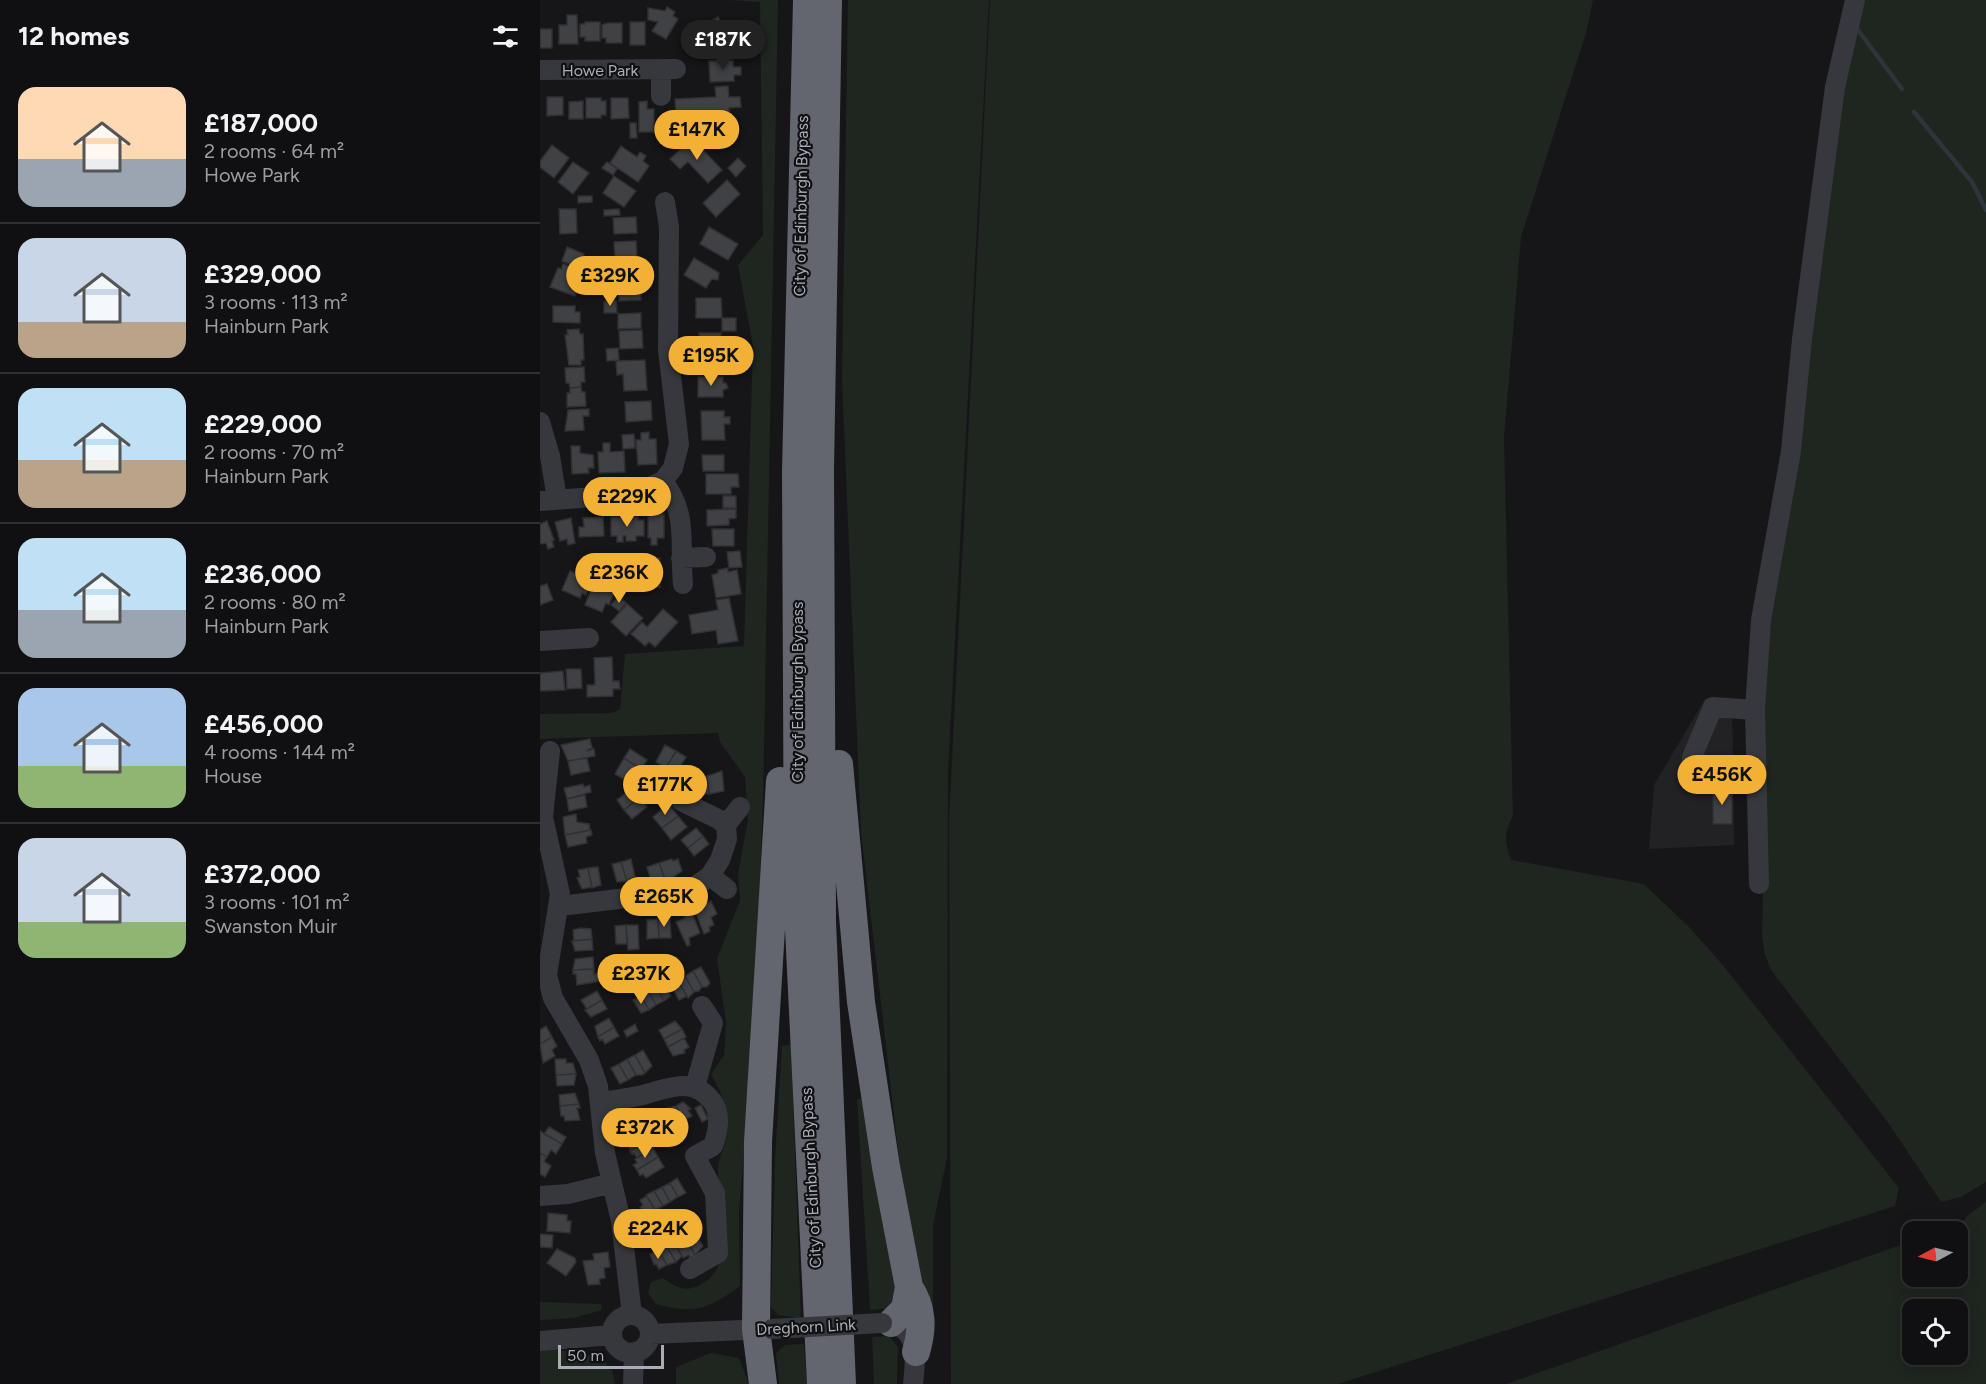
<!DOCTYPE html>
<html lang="en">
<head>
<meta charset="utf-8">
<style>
	body { margin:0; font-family:Figtree,sans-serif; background:#1e1e20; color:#f1f3f6; height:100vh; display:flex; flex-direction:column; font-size:22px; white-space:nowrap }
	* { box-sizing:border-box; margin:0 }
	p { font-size:20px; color:#9c9d9f }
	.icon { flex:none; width:33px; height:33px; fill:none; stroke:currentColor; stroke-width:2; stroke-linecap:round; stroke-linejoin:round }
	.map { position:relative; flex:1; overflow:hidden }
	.side { display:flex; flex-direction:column; background:#101012; width:540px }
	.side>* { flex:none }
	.needle { width:39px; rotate:263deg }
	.fabs { position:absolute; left:1362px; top:1221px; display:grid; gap:12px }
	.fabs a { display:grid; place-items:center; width:66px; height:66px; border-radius:12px; background:#101012; box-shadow:0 3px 15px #0003,0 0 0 2px #303032; font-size:30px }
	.scale { position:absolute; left:18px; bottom:15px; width:106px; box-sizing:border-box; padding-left:6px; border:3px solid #a8adb8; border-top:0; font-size:16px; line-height:21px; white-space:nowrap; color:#a8adb8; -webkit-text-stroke:4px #111113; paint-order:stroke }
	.price { position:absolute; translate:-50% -51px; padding:0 14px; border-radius:21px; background:#f2b134; color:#111; font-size:20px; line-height:39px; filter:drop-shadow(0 2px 3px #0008) }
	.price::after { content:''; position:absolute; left:50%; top:36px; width:18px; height:14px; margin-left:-9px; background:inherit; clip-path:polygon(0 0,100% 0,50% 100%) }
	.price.on { background:#222; color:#fff }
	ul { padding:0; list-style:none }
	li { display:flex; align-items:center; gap:18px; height:150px; padding:0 18px }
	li+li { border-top:2px solid #303032 }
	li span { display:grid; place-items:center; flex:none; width:168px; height:120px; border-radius:18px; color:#555 }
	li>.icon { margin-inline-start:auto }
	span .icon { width:72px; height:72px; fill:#fffc; stroke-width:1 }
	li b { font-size:26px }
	h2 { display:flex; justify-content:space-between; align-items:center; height:72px; padding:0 18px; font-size:26px }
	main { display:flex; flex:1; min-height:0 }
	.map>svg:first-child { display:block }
	.built { fill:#222225 }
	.green { fill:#1e261f; fill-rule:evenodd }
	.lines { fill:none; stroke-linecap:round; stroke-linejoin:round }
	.stream { stroke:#2c353c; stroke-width:4.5 }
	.building { fill:#404145; stroke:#303034; stroke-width:1.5 }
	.minor { stroke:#37383d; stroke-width:20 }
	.highway { stroke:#63666e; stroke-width:28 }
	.minor-bridge { stroke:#37383d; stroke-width:20 }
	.labels { text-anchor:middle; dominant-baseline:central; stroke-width:4.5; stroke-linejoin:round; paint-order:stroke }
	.street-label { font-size:16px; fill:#a8adb8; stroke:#111113 }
</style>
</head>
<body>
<main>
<section class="side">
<h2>12 homes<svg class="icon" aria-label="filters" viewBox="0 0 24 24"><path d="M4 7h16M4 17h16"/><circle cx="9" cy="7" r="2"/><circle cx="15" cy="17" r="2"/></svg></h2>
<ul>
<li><span style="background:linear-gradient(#ffd9b3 60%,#9aa5b1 0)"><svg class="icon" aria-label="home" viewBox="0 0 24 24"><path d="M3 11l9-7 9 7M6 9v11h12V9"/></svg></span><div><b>£187,000</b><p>2 rooms · 64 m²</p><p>Howe Park</p></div></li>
<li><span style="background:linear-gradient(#c9d6e8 70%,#b9a48a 0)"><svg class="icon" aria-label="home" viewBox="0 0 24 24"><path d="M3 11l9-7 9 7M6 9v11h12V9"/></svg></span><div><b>£329,000</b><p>3 rooms · 113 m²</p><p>Hainburn Park</p></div></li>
<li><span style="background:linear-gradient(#bfe0f5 60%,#b9a48a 0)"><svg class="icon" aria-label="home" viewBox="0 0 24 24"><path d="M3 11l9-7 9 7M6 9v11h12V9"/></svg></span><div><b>£229,000</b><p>2 rooms · 70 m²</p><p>Hainburn Park</p></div></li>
<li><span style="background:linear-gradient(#bfe0f5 60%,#9aa5b1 0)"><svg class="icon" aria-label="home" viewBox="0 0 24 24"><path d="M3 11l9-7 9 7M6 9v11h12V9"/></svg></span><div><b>£236,000</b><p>2 rooms · 80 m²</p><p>Hainburn Park</p></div></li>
<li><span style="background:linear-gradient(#a9c7e8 65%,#8fb573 0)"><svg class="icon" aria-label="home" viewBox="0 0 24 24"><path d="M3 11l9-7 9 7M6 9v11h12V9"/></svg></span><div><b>£456,000</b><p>4 rooms · 144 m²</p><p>House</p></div></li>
<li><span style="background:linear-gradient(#c9d6e8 70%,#8fb573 0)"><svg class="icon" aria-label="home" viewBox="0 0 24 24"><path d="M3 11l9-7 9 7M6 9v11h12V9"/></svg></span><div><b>£372,000</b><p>3 rooms · 101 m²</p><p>Swanston Muir</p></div></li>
</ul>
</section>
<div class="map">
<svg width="1446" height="1384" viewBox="0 0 1446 1384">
	<rect width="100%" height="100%" fill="#161618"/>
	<!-- built -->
	<path class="built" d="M1165,699H1192L1194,845L1109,849L1114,785Z"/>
	<!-- green -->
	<path class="green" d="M188,0H238L223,801L216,995L199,1212L200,1286C168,1309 155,1315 116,1304L108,1293L111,1282L123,1278C136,1287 144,1293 160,1285C199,1266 178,1204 178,1170C178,1158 185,1147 187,1135C189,1111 182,1093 171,1074L184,1055L186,1023L177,959L200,900L198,873L208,820L205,777L180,742L178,733L0,739V714L72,713L80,709L85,654L204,646L213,346L198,265L223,235L220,2Z
		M308,0H449L408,771L407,1158L393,1225V1311L371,1261L321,832L302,379Z
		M450,0H1053L1046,33L981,237L964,438L973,816C963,834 965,841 971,860L1104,884L1150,928L1182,964L1359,1188L1355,1206L798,1384H411L409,821Z
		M1322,0H1446V1182L1421,1197L1401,1202L1349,1124L1231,970L1224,952L1222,936C1225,837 1220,738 1226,640L1298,94Z
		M251,1045L261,1318L238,1315L231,1307L235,1159L242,1046Z
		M326,1098L359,1286L350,1308L330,1310L317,1099Z
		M1446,1202V1384H966L1372,1241V1276H1418V1232L1415,1231L1427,1216ZM1372,1310H1418V1354H1372Z
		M0,1302L61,1304L62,1310L34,1318L0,1320Z
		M349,1336L358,1347L357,1384H334L332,1337Z
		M264,1344L267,1384H239L236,1353L245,1345Z
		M0,1347L64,1358L69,1370H72L75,1384H0Z
		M171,1353L199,1358L209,1384H136V1367Z"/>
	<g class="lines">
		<!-- stream -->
		<path class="stream" d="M1318,30L1362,89
			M1374,112L1432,182L1446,210"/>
	</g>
	<!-- building -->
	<path class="building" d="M127,7L135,12L133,16L138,19L126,39L112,31L118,22L108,20V8L125,11Z
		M27,15H37L38,44H19V25H27Z
		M178,17L187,33L160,49L151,34Z
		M45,22H60V41H45V37H40V24H45Z
		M90,22H105V45H90Z
		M67,23H82V43H66V38H62V25Z
		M203,26L208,34L196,40L192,31Z
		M0,29H12V48H0Z
		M193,60V67H201V75H194V81L170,82L169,61Z
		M188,86L189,97H200L201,107L189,108L190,117L136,119L135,99L176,97L175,87Z
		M7,97H23V115L7,116Z
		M46,98H61V101H66V115H61V118H46Z
		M71,98H88L89,118L71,119Z
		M43,101V119H29V102Z
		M107,101V109H114V132H99V102Z
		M90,123H96L97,138H90Z
		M152,138L182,170L168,183L148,162L140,169L130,159Z
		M12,145L29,158L14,178L0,167V161Z
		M81,146L97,157L100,152L106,156L103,161L109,166L98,182L70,163Z
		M198,158L206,166L196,177L188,168Z
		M33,162L49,173L33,194L18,182Z
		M67,162L77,169L73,175L62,168Z
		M74,176L96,191L84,207L63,193Z
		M187,180L200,194L176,217L163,203Z
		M38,196H52V202L38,203Z
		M19,209H36L37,233L20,234Z
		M79,209L80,215L64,216V210Z
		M96,217L97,233L74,234L73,218Z
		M169,227L198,244L188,260L160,244Z
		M96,241L97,257L75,258L74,242Z
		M27,247L44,254L39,268L22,261Z
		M154,258L179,273L178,280L172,279L166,288L144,275Z
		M23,264L42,271L40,277L47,282L44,289L38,287L35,296L10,287L18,268L21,269Z
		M71,264H86V270H99L101,300L79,301L78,275H71Z
		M156,298H181L182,318H156Z
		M76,300L77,313H64V301Z
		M13,306H35V312H40V323L13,322Z
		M101,313V328L78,329V314Z
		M182,318H196V331H182Z
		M39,329L40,334H43L44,360H41V365H29L25,335H28L27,330Z
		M102,330L103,348L80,349L79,331Z
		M159,333H181V348H160Z
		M78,348L79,360L67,361L66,349Z
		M160,357H183V363H191V373L160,374Z
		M105,360L107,390L84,391L83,374L77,375L76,361Z
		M44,367L45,382H41V387L30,388L29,383H26L25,368Z
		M158,377H183V383H186L188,388L183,390V397H158Z
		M41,387L42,392H45L46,406L27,407V393H30V388Z
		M111,401L112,420L86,422L85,402Z
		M49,409V416H43L44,430L25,431L28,410Z
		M161,411H184V417H190V424H184L185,440H162Z
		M109,432V439H116L117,464L98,465L96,440H101V433Z
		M94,434L95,448L83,449L82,435Z
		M63,443H70V452L84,451L85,472L59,473L58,452H63Z
		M31,446H40V453L53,455L54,468H48L49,473L32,474Z
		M162,455H184V471H163Z
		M166,474H198L199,487H191V494H166Z
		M183,496H196V508H183Z
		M196,509V518L189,519V525L167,526V510Z
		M108,514H124V538H117V545H111V538H108Z
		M63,517L64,536L39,537V527H44L43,518Z
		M71,517H98V520H104V536H96V541H86V536H83V542H77V536H71Z
		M31,518L35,543L28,545L27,539L20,541L15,522Z
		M7,521L14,540L12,541L14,547L8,549L6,543L0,544V524Z
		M172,529H194V546H173Z
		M200,551L202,567L189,568L187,552Z
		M96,558H120V587H96Z
		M188,568V572L197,570L201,594L176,598L172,575L178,573V570Z
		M30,571L47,578L49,573L55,575L46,595L42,593L40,598L22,590Z
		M54,582L75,591L69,605L66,603L62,612L45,605Z
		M7,584L13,600L0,605V586Z
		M79,596L86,603L79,611L71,605Z
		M189,598L198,641L178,644L176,630L152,634L149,615L178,610L176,600Z
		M87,604L103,618L86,636L71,622Z
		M123,609L138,622L115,647L109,642L105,646L91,634L102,622L107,627Z
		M72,657L73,681H79L80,689H73V696L47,697V685H55L54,658Z
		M26,669H41L42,688L27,689Z
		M23,671L25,690L0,691V673Z
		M50,739L52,748L46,751L54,749L55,756L28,761L21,745Z
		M125,745L136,751L126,768L116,762Z
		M90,749L107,760L101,769L84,758Z
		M136,751L146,757L136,773L126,768Z
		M47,758L50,771L31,775L28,761Z
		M84,758L101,769L90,783L75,774Z
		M182,771L184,791L169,794L167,776Z
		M167,776L169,794L151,796L150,778Z
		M43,784L44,787L50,785L51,792L27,799L24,788Z
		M1173,787H1192V824H1173Z
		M92,788L99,798L84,810L77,800Z
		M45,795L47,807L29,811L27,799Z
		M99,798L107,807L92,819L84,810Z
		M128,804L138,816L122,828L113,817Z
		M36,814L37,822L49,824L50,830L25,835L23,817Z
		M138,816L147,827L131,840L122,828Z
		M156,828L163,836L148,848L141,840Z
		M51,830L52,835L46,837L47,843L28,847L25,835Z
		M163,836L169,844L154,856L148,848Z
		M91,859L95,877L87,881L81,862Z
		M132,859L133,861L138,859L142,871L126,882L119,863Z
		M81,862L87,881L77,882L72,864Z
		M119,863L126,882L112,884L107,867Z
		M58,867L61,885L52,888L48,868Z
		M48,868L52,887L42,889L37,878L40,877L38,870Z
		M171,901L177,914L171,917L174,925L169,927L170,931L164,934L155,911L165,908L164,904Z
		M151,910L160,933L149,938L150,945L147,946L136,922L145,918L143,913Z
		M118,919L119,938L107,939V920Z
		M118,919H130L131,938H119Z
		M86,925H98L99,949L88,950Z
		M86,925L87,944H76L75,926Z
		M40,928L51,929L52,939L34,941L33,930Z
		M52,939L53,950L35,951L32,941Z
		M53,957L54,969L33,970L35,959Z
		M161,967L170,983L167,987H162L153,971Z
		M54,969V974L60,973V981L37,985L36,974H33V970Z
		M153,971L162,987L159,991L154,992L145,976Z
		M145,976L154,992L148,998L137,980Z
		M137,980L147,996L139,1000L130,984Z
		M123,983L131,996L124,1001L116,987Z
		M116,987L124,1001L116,1005L108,991Z
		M57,991L62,1000L47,1009L41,1000Z
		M108,991L116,1005L109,1010L101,996Z
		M101,996L109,1010L101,1013L93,1000Z
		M62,1000L67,1009L51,1017L45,1010Z
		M69,1018L74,1027L58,1037L55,1026Z
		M135,1021L142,1029L124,1039L119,1030Z
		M95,1024L98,1031L87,1037L84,1031Z
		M6,1026L12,1037L0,1044V1030Z
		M74,1027L79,1036L65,1044L62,1039L60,1041L58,1037Z
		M142,1029L146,1037L128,1047L124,1039Z
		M12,1037L17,1046L12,1050L15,1056L3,1063L0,1044Z
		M144,1038L149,1047L144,1050L145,1053L133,1056L128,1047Z
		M103,1050L112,1066L105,1073L95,1055Z
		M95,1055L105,1073L102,1075H96L87,1059Z
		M15,1059H26V1063H33L36,1074L16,1075Z
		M87,1059L96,1075L88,1080L79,1064Z
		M79,1064L88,1080L80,1084L71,1068Z
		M36,1074L34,1085L17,1086L16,1075Z
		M35,1093L39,1104L20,1106L19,1095Z
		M143,1102L151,1109L148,1110L152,1116L144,1120L136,1106Z
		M39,1104L40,1108H37L40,1120L25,1121L24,1116H21L20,1106Z
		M161,1105L168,1119L162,1122L155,1108Z
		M136,1106L144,1120L137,1125L128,1108Z
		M128,1108L140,1130L126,1138L120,1126L123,1125L118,1116Z
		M99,1126L103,1133L88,1142L83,1134L88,1132L87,1129Z
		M9,1127L26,1137L22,1144L4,1134Z
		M0,1131L22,1144L16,1154L11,1150L7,1157L0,1153Z
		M103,1133L107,1141L90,1151L88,1142Z
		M107,1141L112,1149L97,1158L94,1153L92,1154L90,1151Z
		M113,1148L118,1157L97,1170L93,1165L97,1163L95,1159Z
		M0,1153L7,1157L4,1161L11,1166L5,1177L0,1174Z
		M118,1157L124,1167L106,1178L103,1174L100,1176L97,1170Z
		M137,1178L146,1193L138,1197L130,1183Z
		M130,1183L138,1197L130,1202L122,1187Z
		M122,1187L130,1202L123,1206L114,1191Z
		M114,1191L123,1206L115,1210L106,1195Z
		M107,1196L115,1210L108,1215L100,1207L103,1205L100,1200Z
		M8,1213L27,1215V1221H31L30,1233L7,1231Z
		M151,1227L163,1246L155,1255L142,1233Z
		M142,1233L155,1255L150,1258L149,1255L143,1258L132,1239Z
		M0,1234L13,1235L12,1248L0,1247Z
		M133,1241L142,1256L136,1262L126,1245Z
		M126,1245L136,1262L127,1265L118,1250Z
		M17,1249L35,1258L36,1262L26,1276L7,1263Z
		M118,1250L127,1265L119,1269L116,1264L114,1265L110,1254Z
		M68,1252L70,1267L64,1268L65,1278L59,1279L60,1284L48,1285L43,1261L54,1260L53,1254Z"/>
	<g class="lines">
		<!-- minor -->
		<path class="minor" d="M0,70L136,69
			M121,96V70
			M0,422L10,456L17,499
			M123,481C149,516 139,542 143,584
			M0,501L94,494L123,481L133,468L139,444L128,350L129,227L125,202
			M141,558L166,557
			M0,641L49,638
			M10,751L3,817L20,894L7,975L13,998L49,1060L58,1086L65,1153L81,1221L92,1315
			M1151,780L1152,757L1173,707L1215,710
			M116,789L124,788L131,791L141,801L178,819L186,825
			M170,876L187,889
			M1219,884L1215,710L1221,620L1251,451L1262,339L1295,87L1315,0
			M20,906L95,897L119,898L148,891L170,876L180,860L187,839L186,825L200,807
			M155,1087L173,1023L162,1006
			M61,1102C75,1100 90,1098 103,1095C128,1088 153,1076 172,1101C182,1114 178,1132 173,1146L155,1156L175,1193L178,1253L150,1269
			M0,1196L28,1194L72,1183
			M72 1334a19 19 0 1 1 38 0a19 19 0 1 1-38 0Z
			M342,1323C380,1323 376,1358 373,1384
			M110,1334L227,1329
			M0,1341L72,1335
			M93,1384L94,1352"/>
		<!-- highway -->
		<path class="highway" d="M267,0L256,471L258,908L281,1384
			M288,0L280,469L282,922L302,1384
			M299,764L321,1002L346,1167L369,1287L365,1309L351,1323
			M369,1287C383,1308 383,1328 376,1352
			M223,1384L216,1329L218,1142L240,781"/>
		<!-- minor-bridge -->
		<path class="minor-bridge" d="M232,1329L342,1323"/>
	</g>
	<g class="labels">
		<!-- street labels -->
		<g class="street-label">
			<text x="60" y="70">Howe Park</text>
			<text transform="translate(261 206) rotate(-89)">City of Edinburgh Bypass</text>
			<text transform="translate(257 692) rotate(-90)">City of Edinburgh Bypass</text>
			<text transform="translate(271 1178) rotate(-93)">City of Edinburgh Bypass</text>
			<text transform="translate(266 1327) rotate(-3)">Dreghorn Link</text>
		</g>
	</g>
</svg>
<div class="fabs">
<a><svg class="needle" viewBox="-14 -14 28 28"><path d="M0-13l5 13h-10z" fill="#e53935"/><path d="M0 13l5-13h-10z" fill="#9c9d9f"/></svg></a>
<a><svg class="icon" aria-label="locate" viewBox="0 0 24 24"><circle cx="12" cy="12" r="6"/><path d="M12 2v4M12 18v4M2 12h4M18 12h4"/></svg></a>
</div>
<div class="scale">50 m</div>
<b class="price on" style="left:183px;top:71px">£187K</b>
<b class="price" style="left:157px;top:161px">£147K</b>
<b class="price" style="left:70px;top:307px">£329K</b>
<b class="price" style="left:171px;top:387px">£195K</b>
<b class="price" style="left:87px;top:528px">£229K</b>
<b class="price" style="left:79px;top:604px">£236K</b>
<b class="price" style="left:1182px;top:806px">£456K</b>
<b class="price" style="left:125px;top:816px">£177K</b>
<b class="price" style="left:124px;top:928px">£265K</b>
<b class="price" style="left:101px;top:1005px">£237K</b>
<b class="price" style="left:105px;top:1159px">£372K</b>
<b class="price" style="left:118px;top:1260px">£224K</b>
</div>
</main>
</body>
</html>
